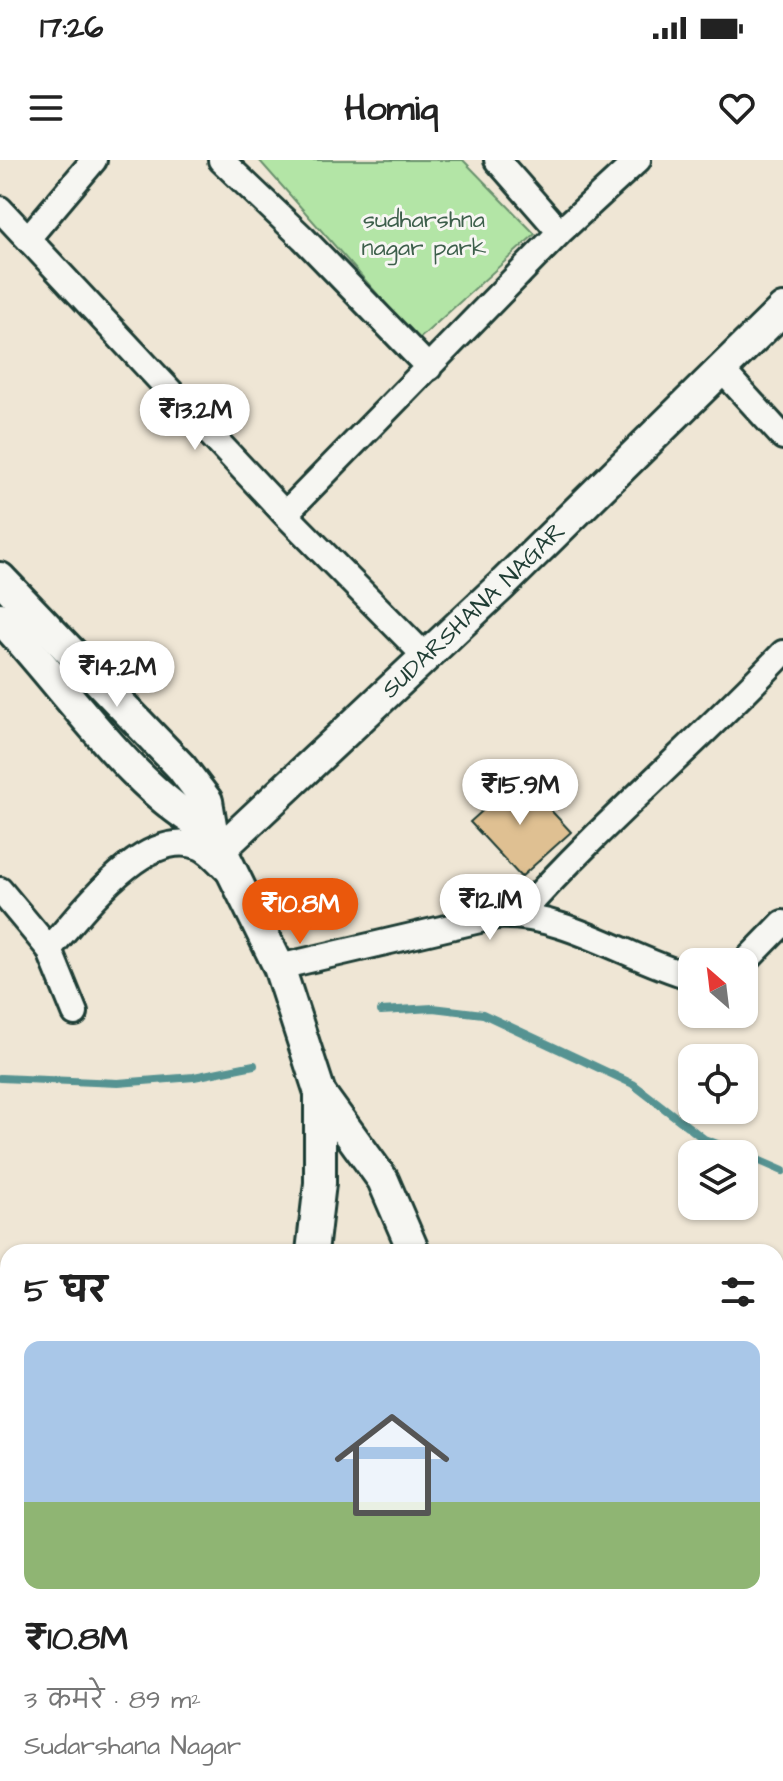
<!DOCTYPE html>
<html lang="hi">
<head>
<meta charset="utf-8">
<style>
	body { margin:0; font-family:"Architects Daughter","Playpen Sans Deva",sans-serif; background:#f2f2f2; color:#222; height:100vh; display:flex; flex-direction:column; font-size:30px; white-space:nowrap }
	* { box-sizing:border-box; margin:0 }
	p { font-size:26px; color:#767676 }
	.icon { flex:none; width:44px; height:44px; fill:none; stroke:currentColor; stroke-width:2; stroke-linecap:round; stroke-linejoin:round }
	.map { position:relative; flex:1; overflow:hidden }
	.panel { position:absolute; left:0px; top:1084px; width:784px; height:538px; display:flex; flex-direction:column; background:#fff; border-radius:24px 24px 0 0; box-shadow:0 2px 6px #0004 }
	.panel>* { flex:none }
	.needle { width:52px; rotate:332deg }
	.tools { position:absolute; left:678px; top:788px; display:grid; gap:16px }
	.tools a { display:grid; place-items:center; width:80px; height:80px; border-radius:16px; background:#fff; box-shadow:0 2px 6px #0004; font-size:40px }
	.price { position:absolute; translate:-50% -68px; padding:0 18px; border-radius:28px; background:#fff; color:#222; font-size:26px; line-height:52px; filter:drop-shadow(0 2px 4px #0008) }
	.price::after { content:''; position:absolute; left:50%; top:48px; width:24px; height:18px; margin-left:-12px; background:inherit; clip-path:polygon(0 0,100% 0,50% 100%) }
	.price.current { background:#ea580c; color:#fff }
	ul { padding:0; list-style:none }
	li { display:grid; align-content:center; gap:16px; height:424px; padding:0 24px }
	li span { display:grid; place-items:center; height:248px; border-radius:16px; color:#555 }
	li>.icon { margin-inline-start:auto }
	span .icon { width:144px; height:144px; fill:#fffc; stroke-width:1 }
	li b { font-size:34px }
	h2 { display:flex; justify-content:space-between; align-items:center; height:96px; padding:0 24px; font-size:34px }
	.status { display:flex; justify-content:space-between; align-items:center; height:56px; padding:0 40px; background:#fff; direction:ltr }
	.status svg { height:22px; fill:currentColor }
	header { display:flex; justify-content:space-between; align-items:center; height:104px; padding:0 24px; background:#fff; font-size:36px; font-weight:700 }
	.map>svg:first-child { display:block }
	.green { fill:#b3e5a6; stroke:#69916d; stroke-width:2 }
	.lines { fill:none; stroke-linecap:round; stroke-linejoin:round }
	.stream { stroke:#569392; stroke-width:8 }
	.building { fill:#dfc092; stroke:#1f3d34; stroke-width:2 }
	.minor-casing { stroke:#1f3d34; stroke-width:30 }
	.tertiary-casing { stroke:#1f3d34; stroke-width:36 }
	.minor { stroke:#f6f6f2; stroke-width:24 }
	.tertiary { stroke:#f6f6f2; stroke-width:30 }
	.labels { text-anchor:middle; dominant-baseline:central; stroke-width:6; stroke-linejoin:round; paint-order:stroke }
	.park-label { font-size:24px; fill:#3d5f4b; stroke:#f6f6f2 }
	.street-label { font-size:24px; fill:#1f3d34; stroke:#f6f6f2 }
</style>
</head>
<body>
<div class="status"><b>17:26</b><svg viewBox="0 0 49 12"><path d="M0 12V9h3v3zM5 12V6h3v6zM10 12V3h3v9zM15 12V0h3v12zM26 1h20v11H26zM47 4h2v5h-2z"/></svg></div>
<header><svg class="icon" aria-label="menu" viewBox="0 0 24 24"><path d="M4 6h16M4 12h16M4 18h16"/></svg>Homiq<svg class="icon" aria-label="heart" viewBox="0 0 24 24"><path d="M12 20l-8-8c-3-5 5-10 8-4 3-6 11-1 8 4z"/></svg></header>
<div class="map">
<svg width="783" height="1621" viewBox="0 0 783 1621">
	<rect width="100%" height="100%" fill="#efe6d5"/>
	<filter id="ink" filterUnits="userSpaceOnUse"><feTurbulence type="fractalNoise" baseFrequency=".0125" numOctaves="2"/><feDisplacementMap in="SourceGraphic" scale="16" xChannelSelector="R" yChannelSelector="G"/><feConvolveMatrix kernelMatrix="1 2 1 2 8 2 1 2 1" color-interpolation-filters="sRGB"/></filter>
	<g filter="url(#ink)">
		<!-- green -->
		<path class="green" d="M259,0H463L535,74L418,180Z"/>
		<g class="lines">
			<!-- stream -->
			<path class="stream" d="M381,851L433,848L483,854L633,924L704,979L744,994
				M0,918L118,923L194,917L254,905
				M744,994L783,1011"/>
		</g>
		<!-- building -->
		<path class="building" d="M520,617L571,672L521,717L470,662Z
			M7,1320L8,1614H79L81,1621H0V1321Z"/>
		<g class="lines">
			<!-- minor casing -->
			<g class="minor-casing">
				<path id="minor" d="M221,0L303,78L429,208
					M497,0L560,72
					M0,49L285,354L426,497
					M29,77L94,0
					M721,209L783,277
					M285,354L560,72L638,0
					M0,730L49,789L75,853
					M520,755C603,662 698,583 783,493
					M49,789C81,754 144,665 200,687C210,691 220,704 228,711
					M744,803L783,763
					M279,807L497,756C565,753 627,799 692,817
					M138,1614L140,1621
					M217,1621L239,1614"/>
			</g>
			<!-- tertiary casing -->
			<g class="tertiary-casing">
				<g id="tertiary">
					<path d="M0,418L181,607L207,641L212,671L279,807L320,933V1023L312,1092"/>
					<path d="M0,458C61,521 135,634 212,671"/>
					<path id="s1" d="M222,688L501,426L783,149"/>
					<path d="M320,933L383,1020L414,1092"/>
					<path d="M0,1244H8"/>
					<path d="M515,1614L518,1621"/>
				</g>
			</g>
			<!-- minor -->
			<use href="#minor" class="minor"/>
			<!-- tertiary -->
			<use href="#tertiary" class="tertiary"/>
		</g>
	</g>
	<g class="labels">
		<!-- park labels -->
		<g class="park-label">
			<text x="424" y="60">sudharshna<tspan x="424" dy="28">nagar park</tspan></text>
		</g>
		<!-- street labels -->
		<g class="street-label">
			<text stroke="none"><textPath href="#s1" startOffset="346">SUDARSHANA NAGAR</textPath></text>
		</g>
	</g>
</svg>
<div class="tools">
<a><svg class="needle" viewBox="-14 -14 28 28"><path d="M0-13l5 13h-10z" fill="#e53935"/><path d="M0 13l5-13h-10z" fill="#767676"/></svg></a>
<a><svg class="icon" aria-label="locate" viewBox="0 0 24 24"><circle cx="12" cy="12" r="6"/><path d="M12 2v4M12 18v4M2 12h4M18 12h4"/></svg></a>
<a><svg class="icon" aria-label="layers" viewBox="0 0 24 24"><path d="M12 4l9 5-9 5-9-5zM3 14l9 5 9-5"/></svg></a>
</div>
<b class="price" style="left:195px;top:292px">₹13.2M</b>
<b class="price" style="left:117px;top:549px">₹14.2M</b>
<b class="price" style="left:520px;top:667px">₹15.9M</b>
<b class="price" style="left:490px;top:782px">₹12.1M</b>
<b class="price current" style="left:300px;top:786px">₹10.8M</b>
<section class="panel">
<h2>5 घर<svg class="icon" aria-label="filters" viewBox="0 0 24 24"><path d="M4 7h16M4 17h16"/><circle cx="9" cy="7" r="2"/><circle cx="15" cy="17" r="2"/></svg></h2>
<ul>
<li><span style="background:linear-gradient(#a9c7e8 65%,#8fb573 0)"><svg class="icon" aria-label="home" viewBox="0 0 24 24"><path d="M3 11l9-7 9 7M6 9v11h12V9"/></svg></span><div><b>₹10.8M</b><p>3 कमरे · 89 m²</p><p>Sudarshana Nagar</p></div></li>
</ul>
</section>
</div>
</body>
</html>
